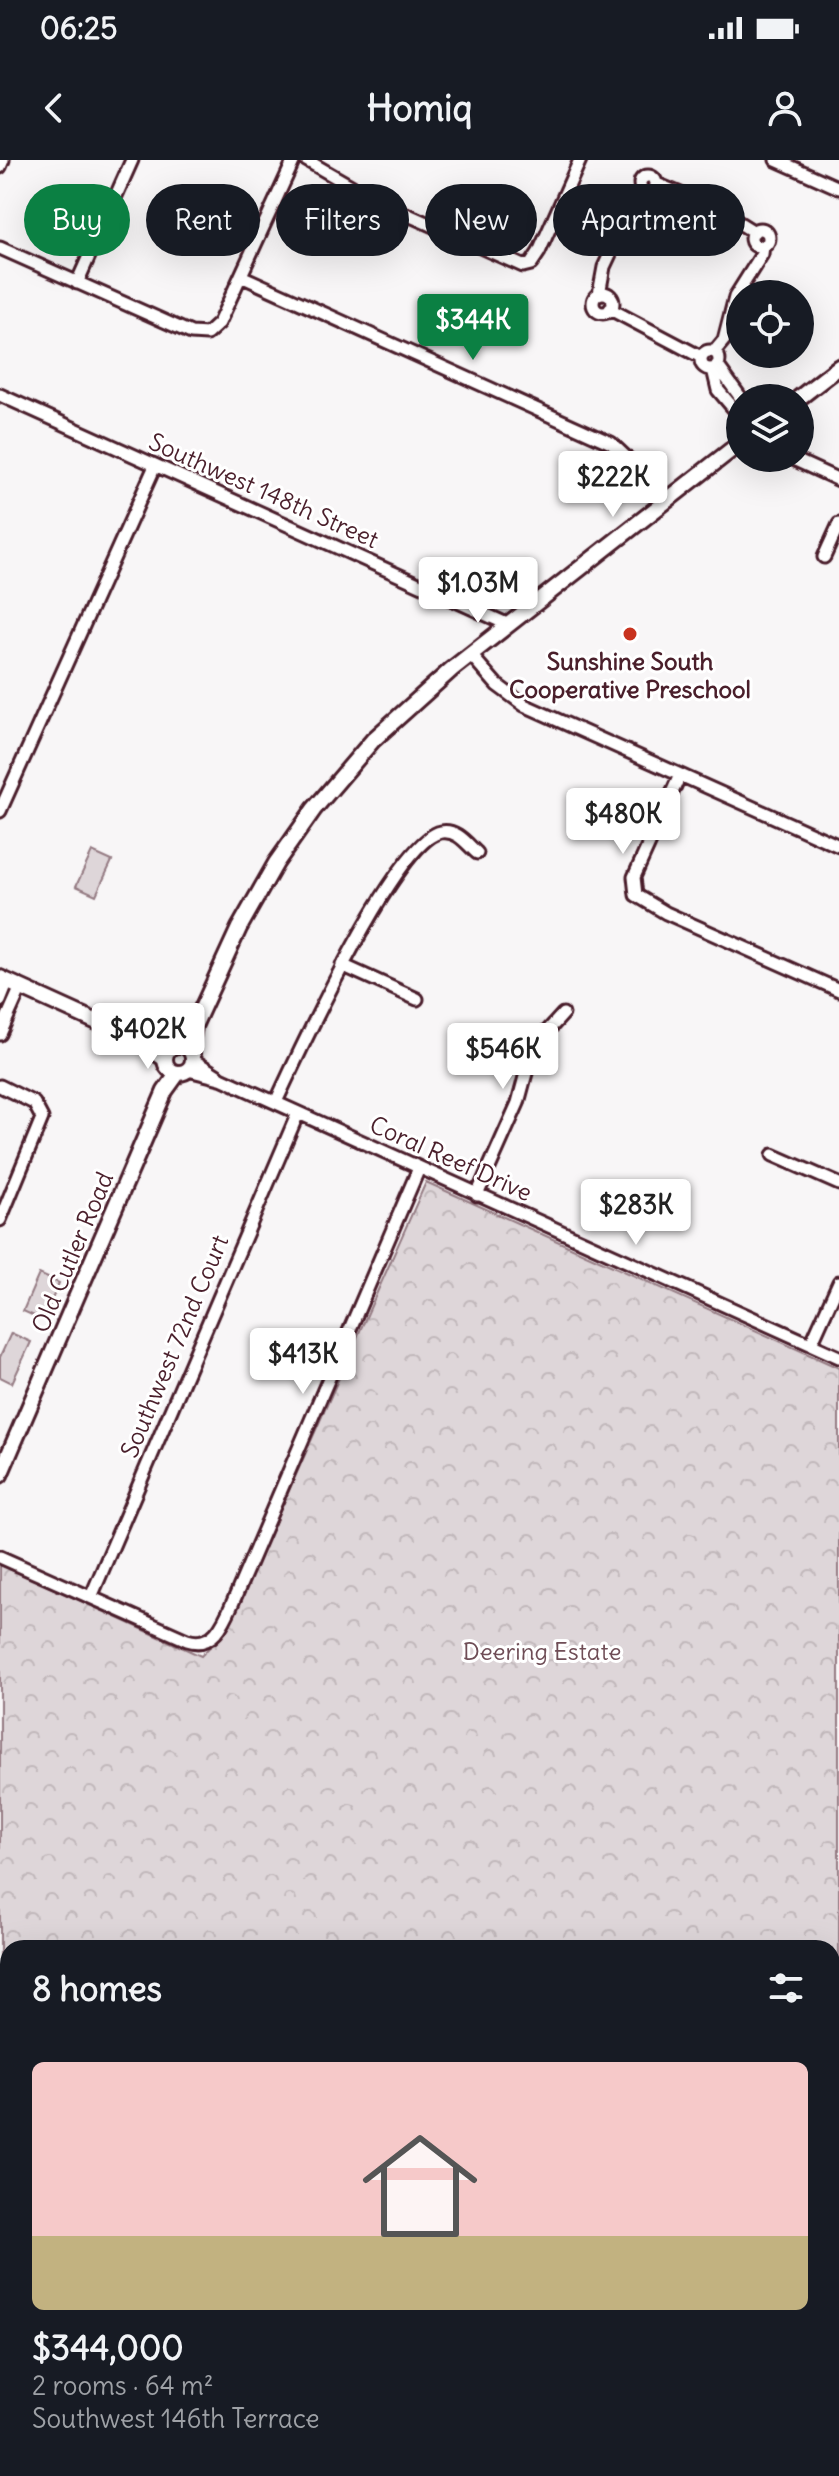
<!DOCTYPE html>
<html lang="en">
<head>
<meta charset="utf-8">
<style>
	body { margin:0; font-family:Delius,sans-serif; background:#20242c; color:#f1f3f6; height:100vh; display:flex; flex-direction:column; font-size:30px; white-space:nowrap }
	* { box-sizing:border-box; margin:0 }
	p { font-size:26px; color:#9ea1a6 }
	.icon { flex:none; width:44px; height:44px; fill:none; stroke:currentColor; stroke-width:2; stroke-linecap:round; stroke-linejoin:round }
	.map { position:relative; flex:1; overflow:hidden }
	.sheet { position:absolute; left:0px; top:1780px; width:840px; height:536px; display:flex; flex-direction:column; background:#171b24; border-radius:24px 24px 0 0; box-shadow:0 8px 32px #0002 }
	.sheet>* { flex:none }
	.guide { position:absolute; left:24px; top:24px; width:792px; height:72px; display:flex; gap:16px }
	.buttons { position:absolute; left:726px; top:120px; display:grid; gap:16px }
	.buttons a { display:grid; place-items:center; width:88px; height:88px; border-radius:50%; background:#171b24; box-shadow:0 8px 32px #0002; font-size:40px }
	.price { position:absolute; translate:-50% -68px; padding:0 18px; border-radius:8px; background:#fff; color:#222; font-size:26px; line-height:52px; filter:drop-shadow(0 2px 4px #0008) }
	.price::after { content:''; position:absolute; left:50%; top:48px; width:24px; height:18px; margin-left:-12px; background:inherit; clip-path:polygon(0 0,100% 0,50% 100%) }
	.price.selected { background:#0b8043; color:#fff }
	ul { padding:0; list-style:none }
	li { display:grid; align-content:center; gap:16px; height:424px; padding:0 32px }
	li span { display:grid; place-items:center; height:248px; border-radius:12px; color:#555 }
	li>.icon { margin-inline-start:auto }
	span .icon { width:144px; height:144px; fill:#fffc; stroke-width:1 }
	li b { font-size:34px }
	h2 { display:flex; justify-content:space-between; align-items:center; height:96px; padding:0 32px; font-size:34px }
	.chip { padding:0 28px; border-radius:36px; background:#171b24; box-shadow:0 8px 32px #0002; font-size:28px; line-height:72px }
	.chip.selected { background:#0b8043; color:#fff }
	.status { display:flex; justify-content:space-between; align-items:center; height:56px; padding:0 40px; background:#171b24; direction:ltr }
	.status svg { height:22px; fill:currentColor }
	header { display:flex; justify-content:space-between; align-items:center; height:104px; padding:0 32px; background:#171b24; font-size:36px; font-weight:700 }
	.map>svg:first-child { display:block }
	.park { fill:url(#park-crowns); stroke:#947a82; stroke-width:2; fill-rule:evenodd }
	.garden { fill:#ded6d9; stroke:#947a82; stroke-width:2 }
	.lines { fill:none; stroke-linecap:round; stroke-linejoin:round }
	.minor-casing { stroke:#4a1f2b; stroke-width:17 }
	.major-casing { stroke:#4a1f2b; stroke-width:20 }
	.minor { stroke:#fff; stroke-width:11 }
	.major { stroke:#fff; stroke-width:14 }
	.poi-dot { fill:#c8321e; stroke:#fff; stroke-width:3 }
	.labels { text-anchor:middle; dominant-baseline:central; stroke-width:6; stroke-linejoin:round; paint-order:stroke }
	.street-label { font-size:24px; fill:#4a1f2b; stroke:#fff }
	.poi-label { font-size:24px; font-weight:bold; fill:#4a1f2b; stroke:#fff }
	.park-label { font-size:24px; fill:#6f4d56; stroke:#fff }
</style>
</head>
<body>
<div class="status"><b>06:25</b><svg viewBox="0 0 49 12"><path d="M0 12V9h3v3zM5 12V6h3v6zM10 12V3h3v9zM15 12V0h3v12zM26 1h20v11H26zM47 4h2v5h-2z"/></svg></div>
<header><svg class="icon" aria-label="back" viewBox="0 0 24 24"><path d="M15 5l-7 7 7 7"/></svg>Homiq<svg class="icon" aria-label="person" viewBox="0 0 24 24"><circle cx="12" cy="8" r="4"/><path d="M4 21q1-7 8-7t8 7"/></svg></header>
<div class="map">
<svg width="839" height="2316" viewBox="0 0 839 2316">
	<defs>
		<pattern id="park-crowns" width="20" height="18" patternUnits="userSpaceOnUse" patternTransform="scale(2)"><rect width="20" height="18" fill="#ded6d9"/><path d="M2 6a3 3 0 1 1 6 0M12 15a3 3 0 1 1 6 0" fill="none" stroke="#c0b7ba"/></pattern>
	</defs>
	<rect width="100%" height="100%" fill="#f8f6f7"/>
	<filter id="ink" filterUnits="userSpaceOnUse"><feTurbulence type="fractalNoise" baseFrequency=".0125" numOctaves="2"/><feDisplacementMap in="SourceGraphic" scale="16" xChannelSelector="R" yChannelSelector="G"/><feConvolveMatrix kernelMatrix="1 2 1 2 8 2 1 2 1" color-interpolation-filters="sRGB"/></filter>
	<g filter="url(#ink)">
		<!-- park -->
		<path class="park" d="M426,1022L839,1208V2316H0V1404L201,1496L228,1468ZM8,1788H832V2308H8Z"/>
		<!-- garden -->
		<path class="garden" d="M92,692L112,701L96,735L76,726Z
			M39,1114L59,1123L43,1160L23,1151Z
			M11,1173L31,1182L12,1223L0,1217V1197Z"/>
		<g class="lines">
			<!-- minor casing -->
			<g class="minor-casing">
				<path id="minor" d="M306,0L377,41L523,106L531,104L539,92L580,0
					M776,0L839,28
					M0,7L3,0
					M640 24a8 8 0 1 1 16 0a8 8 0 1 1-16 0Z
					M657,24L717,49L754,72
					M751 78a9 9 0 1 1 18 0a9 9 0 1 1-18 0Z
					M0,88L191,173L207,174L219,163L294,0
					M241,116L611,283L670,339
					M77,123L132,0
					M593 143a10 10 0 1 1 20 0a10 10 0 1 1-20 0Z
					M599,134L604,107L641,28
					M610,149L701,197
					M701 200a9 9 0 1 1 18 0a9 9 0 1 1-18 0Z
					M714,192L724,180L735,137L762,94L763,86
					M717,205L741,238
					M713,209L718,230L740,256
					M0,235L509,465
					M791,298L839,320
					M824,397L839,364
					M471,495L497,525L524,545L839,686
					M680,615L634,717L636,735L666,753L839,830
					M0,651L155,306
					M342,805L417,839
					M0,841L8,821
					M0,874L21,827
					M193,900L221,918L839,1197
					M188,910L220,918
					M0,926L34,943L42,958L0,1060
					M276,942C297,897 396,680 441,672C457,669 467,684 477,693
					M773,995L839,1024
					M477,1035L518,943L533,887L563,854
					M811,1184L839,1122
					M0,1397L187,1480C216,1490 226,1457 236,1435L419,1008
					M91,1437L298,953"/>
			</g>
			<!-- major casing -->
			<g class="major-casing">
				<path id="major" d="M799,238L839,207
					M0,818L139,881L165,899
					M165 899a14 14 0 1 1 28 0a14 14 0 1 1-28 0Z
					M190,890L194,866L239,768L276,703L314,649L373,580L452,509L740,283
					M0,1315L165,931L178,913"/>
			</g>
			<!-- minor -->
			<use href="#minor" class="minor"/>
			<!-- major -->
			<use href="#major" class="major"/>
		</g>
	</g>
	<!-- markers -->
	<circle class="poi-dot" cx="630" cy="474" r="8"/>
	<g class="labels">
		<!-- street labels -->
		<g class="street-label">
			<text transform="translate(264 330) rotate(24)">Southwest 148th Street</text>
			<text transform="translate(451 998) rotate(24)">Coral Reef Drive</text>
			<text transform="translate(72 1092) rotate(-67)">Old Cutler Road</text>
			<text transform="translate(174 1186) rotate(-67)">Southwest 72nd Court</text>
		</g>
		<!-- poi labels -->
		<g class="poi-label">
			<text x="630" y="501">Sunshine South<tspan x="630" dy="28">Cooperative Preschool</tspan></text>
		</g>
		<!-- park labels -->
		<g class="park-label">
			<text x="542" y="1491">Deering Estate</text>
		</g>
	</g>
</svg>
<div class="buttons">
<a><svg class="icon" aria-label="locate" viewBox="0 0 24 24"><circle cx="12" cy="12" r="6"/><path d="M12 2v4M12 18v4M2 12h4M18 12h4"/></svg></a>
<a><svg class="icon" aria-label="layers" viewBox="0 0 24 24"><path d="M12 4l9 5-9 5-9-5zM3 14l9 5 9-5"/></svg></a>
</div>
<b class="price selected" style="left:473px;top:202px">$344K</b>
<b class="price" style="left:613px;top:359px">$222K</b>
<b class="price" style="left:478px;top:465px">$1.03M</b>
<b class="price" style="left:623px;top:696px">$480K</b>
<b class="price" style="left:148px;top:911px">$402K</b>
<b class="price" style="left:503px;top:931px">$546K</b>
<b class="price" style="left:636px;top:1087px">$283K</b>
<b class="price" style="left:303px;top:1236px">$413K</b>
<div class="guide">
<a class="chip selected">Buy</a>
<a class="chip">Rent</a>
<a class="chip">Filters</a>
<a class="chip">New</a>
<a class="chip">Apartment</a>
</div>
<section class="sheet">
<h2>8 homes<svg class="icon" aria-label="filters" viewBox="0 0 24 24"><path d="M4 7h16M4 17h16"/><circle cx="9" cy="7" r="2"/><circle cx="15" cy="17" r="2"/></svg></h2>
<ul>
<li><span style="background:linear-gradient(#f6c9c9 70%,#c2b280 0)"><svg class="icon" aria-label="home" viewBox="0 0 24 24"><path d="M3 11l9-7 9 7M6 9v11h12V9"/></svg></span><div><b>$344,000</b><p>2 rooms · 64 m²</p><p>Southwest 146th Terrace</p></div></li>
</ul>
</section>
</div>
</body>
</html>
